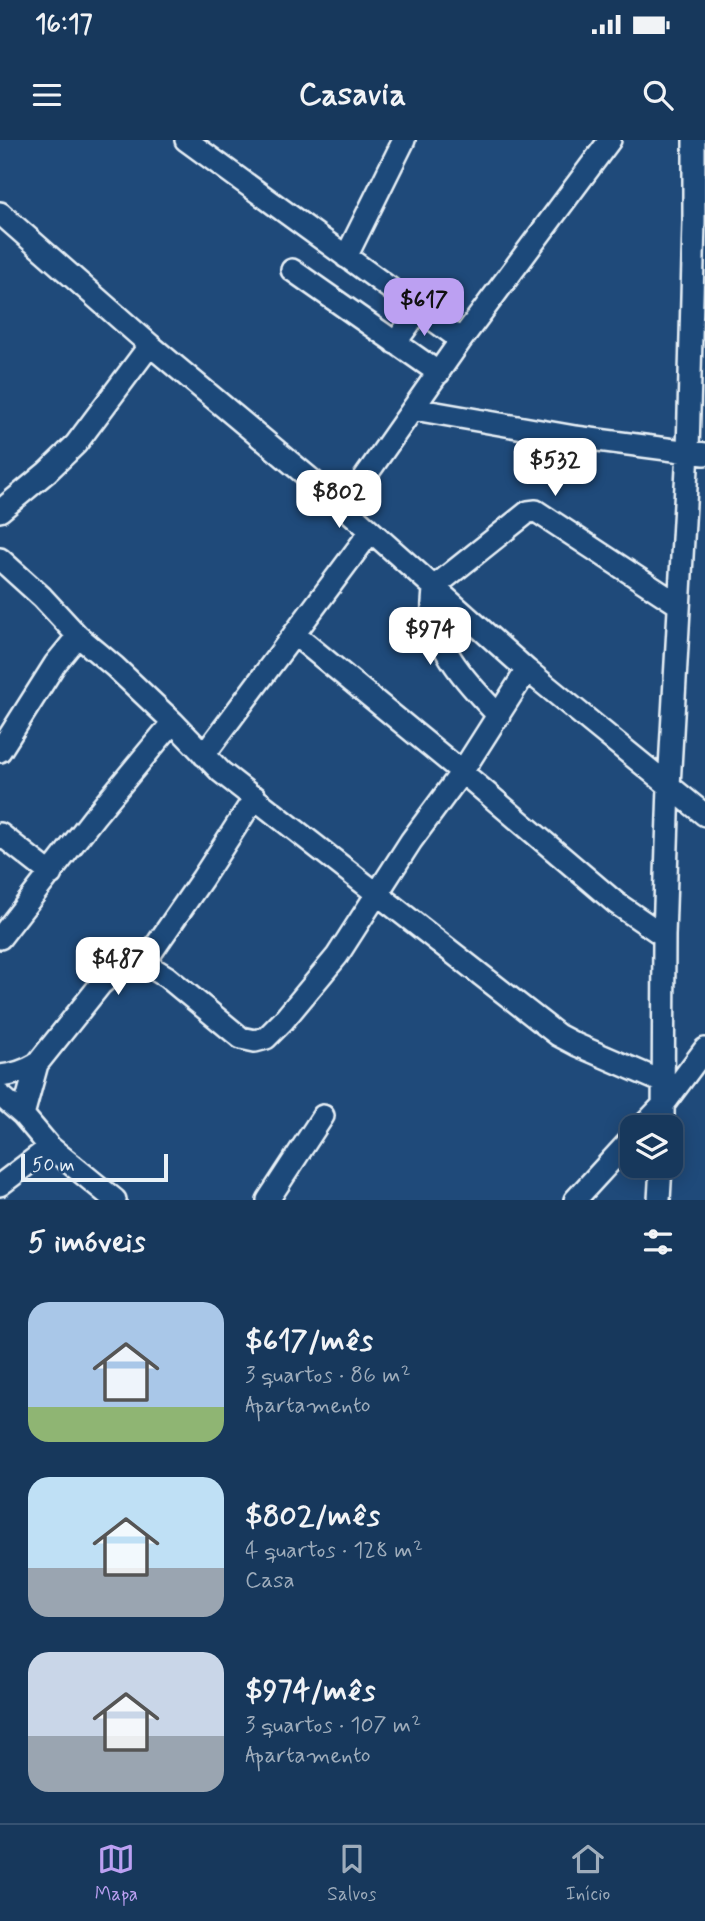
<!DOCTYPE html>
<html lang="pt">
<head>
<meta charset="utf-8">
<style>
	body { margin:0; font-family:Mynerve,sans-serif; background:#244365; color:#f1f3f6; height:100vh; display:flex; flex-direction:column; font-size:26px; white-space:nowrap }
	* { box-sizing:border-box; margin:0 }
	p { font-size:23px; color:#9eacbb }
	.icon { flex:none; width:38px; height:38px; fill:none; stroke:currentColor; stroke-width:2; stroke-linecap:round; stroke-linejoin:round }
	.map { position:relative; height:1060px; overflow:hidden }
	.details { display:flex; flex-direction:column; background:#17385c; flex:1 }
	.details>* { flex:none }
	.controls { position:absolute; left:620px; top:975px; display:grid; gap:14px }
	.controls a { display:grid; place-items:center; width:63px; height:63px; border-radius:14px; background:#17385c; box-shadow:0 4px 18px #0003,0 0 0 2px #365272; font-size:35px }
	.scale { position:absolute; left:21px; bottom:18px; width:147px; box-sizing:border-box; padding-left:7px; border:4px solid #e8f1f8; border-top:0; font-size:19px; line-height:24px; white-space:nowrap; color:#e8f1f8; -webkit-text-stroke:5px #1f4a7a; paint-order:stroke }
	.price { position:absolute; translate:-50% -60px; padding:0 16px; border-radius:14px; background:#fff; color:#222; font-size:23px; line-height:46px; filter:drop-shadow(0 2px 4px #0008) }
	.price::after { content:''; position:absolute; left:50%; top:42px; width:21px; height:16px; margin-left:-10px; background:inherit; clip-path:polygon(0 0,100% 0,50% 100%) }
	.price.current { background:#bca0f2; color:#111 }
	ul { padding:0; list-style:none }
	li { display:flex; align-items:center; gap:21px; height:175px; padding:0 28px }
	li span { display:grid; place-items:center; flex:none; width:196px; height:140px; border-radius:21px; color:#555 }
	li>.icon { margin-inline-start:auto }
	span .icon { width:84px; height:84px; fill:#fffc; stroke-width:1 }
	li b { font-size:30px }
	h2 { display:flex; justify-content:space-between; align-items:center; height:84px; padding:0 28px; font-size:30px }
	.status { display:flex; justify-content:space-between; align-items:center; height:49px; padding:0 35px; background:#17385c; direction:ltr }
	.status svg { height:19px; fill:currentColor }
	header { display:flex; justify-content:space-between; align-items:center; height:91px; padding:0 28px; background:#17385c; font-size:32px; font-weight:700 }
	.dock { display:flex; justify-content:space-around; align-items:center; height:98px; border-top:2px solid #365272; background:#17385c; font-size:19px; color:#9eacbb }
	.dock a { display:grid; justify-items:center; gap:4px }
	.dock .current { color:#bca0f2 }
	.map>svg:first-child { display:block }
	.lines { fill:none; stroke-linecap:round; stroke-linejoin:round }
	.street-casing { stroke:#e8f1f8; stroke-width:26 }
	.street { stroke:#1f4a7a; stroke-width:21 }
</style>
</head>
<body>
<div class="status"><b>16:17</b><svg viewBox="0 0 49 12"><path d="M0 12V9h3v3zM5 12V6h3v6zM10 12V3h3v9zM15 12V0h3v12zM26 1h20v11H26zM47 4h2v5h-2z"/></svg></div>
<header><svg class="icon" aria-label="menu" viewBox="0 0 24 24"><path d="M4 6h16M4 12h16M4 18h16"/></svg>Casavia<svg class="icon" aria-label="search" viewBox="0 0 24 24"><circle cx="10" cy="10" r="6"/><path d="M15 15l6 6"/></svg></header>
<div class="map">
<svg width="705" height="1060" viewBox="0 0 705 1060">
	<rect width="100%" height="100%" fill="#1f4a7a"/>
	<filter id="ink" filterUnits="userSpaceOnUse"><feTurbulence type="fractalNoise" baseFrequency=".0143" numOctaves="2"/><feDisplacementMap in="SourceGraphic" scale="14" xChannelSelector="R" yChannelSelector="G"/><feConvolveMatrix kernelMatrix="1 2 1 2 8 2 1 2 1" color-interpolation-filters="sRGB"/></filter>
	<g filter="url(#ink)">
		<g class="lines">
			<!-- street casing -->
			<g class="street-casing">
				<path id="street" d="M186,0L461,200
					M0,73L150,205L344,367L527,530L705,675
					M346,117L404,0
					M292,130L439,233
					M395,203L420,169
					M414,269L575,297L705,314
					M344,367L461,200L610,0
					M0,371L47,332L76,304L150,205
					M0,419L42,457L78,496L115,527L173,582L221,632L558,895L577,905L663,942
					M294,494L462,632L616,763L664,796
					M499,576C474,550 442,517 434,480C431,470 434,457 434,447L528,372L536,371L679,465
					M0,611L55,524L78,496
					M204,615L371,391
					M0,694L51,734
					M0,798L94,677L173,582
					M144,823L202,739L255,657
					M0,936C14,935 25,931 37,924L101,844L121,827L131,823H144L167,837L241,898L255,901L266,898L283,881L337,816L411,701L462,632L527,530
					M0,955L23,975L50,1007L115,1060
					M23,975L37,924
					M642,987L664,964L705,909
					M663,987L664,796L669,646L688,311L694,81V0
					M0,1045L50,1007
					M268,1060L323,976
					M575,1060L632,998
					M659,1060L661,1026"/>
			</g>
			<!-- street -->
			<use href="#street" class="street"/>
		</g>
	</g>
</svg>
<div class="controls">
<a><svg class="icon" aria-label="layers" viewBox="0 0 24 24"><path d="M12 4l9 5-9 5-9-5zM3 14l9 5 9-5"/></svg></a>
</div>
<div class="scale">50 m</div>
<b class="price current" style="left:424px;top:198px">$617</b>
<b class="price" style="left:555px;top:358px">$532</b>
<b class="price" style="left:339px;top:390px">$802</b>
<b class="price" style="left:430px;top:527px">$974</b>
<b class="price" style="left:118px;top:857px">$487</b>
</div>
<section class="details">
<h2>5 imóveis<svg class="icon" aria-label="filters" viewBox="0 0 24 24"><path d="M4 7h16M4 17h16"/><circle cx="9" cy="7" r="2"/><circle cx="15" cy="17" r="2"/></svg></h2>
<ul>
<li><span style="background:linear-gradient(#a9c7e8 75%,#8fb573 0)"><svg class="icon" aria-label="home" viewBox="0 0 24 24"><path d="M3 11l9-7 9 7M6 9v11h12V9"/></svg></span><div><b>$617/mês</b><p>3 quartos · 86 m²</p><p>Apartamento</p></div></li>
<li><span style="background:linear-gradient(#bfe0f5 65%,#9aa5b1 0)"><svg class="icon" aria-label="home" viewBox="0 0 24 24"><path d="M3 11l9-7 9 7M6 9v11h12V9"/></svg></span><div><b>$802/mês</b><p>4 quartos · 128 m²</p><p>Casa</p></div></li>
<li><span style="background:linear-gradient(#c9d6e8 60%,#9aa5b1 0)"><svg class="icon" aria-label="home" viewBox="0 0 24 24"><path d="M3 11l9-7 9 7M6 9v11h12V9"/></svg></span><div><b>$974/mês</b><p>3 quartos · 107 m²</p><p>Apartamento</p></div></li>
</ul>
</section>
<nav class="dock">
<a class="current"><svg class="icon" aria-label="map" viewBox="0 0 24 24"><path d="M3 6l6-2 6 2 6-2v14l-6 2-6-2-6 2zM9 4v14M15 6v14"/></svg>Mapa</a>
<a><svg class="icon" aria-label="saved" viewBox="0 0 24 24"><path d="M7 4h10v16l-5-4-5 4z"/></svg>Salvos</a>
<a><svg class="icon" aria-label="home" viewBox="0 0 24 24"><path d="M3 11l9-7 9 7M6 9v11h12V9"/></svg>Início</a>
</nav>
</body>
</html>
